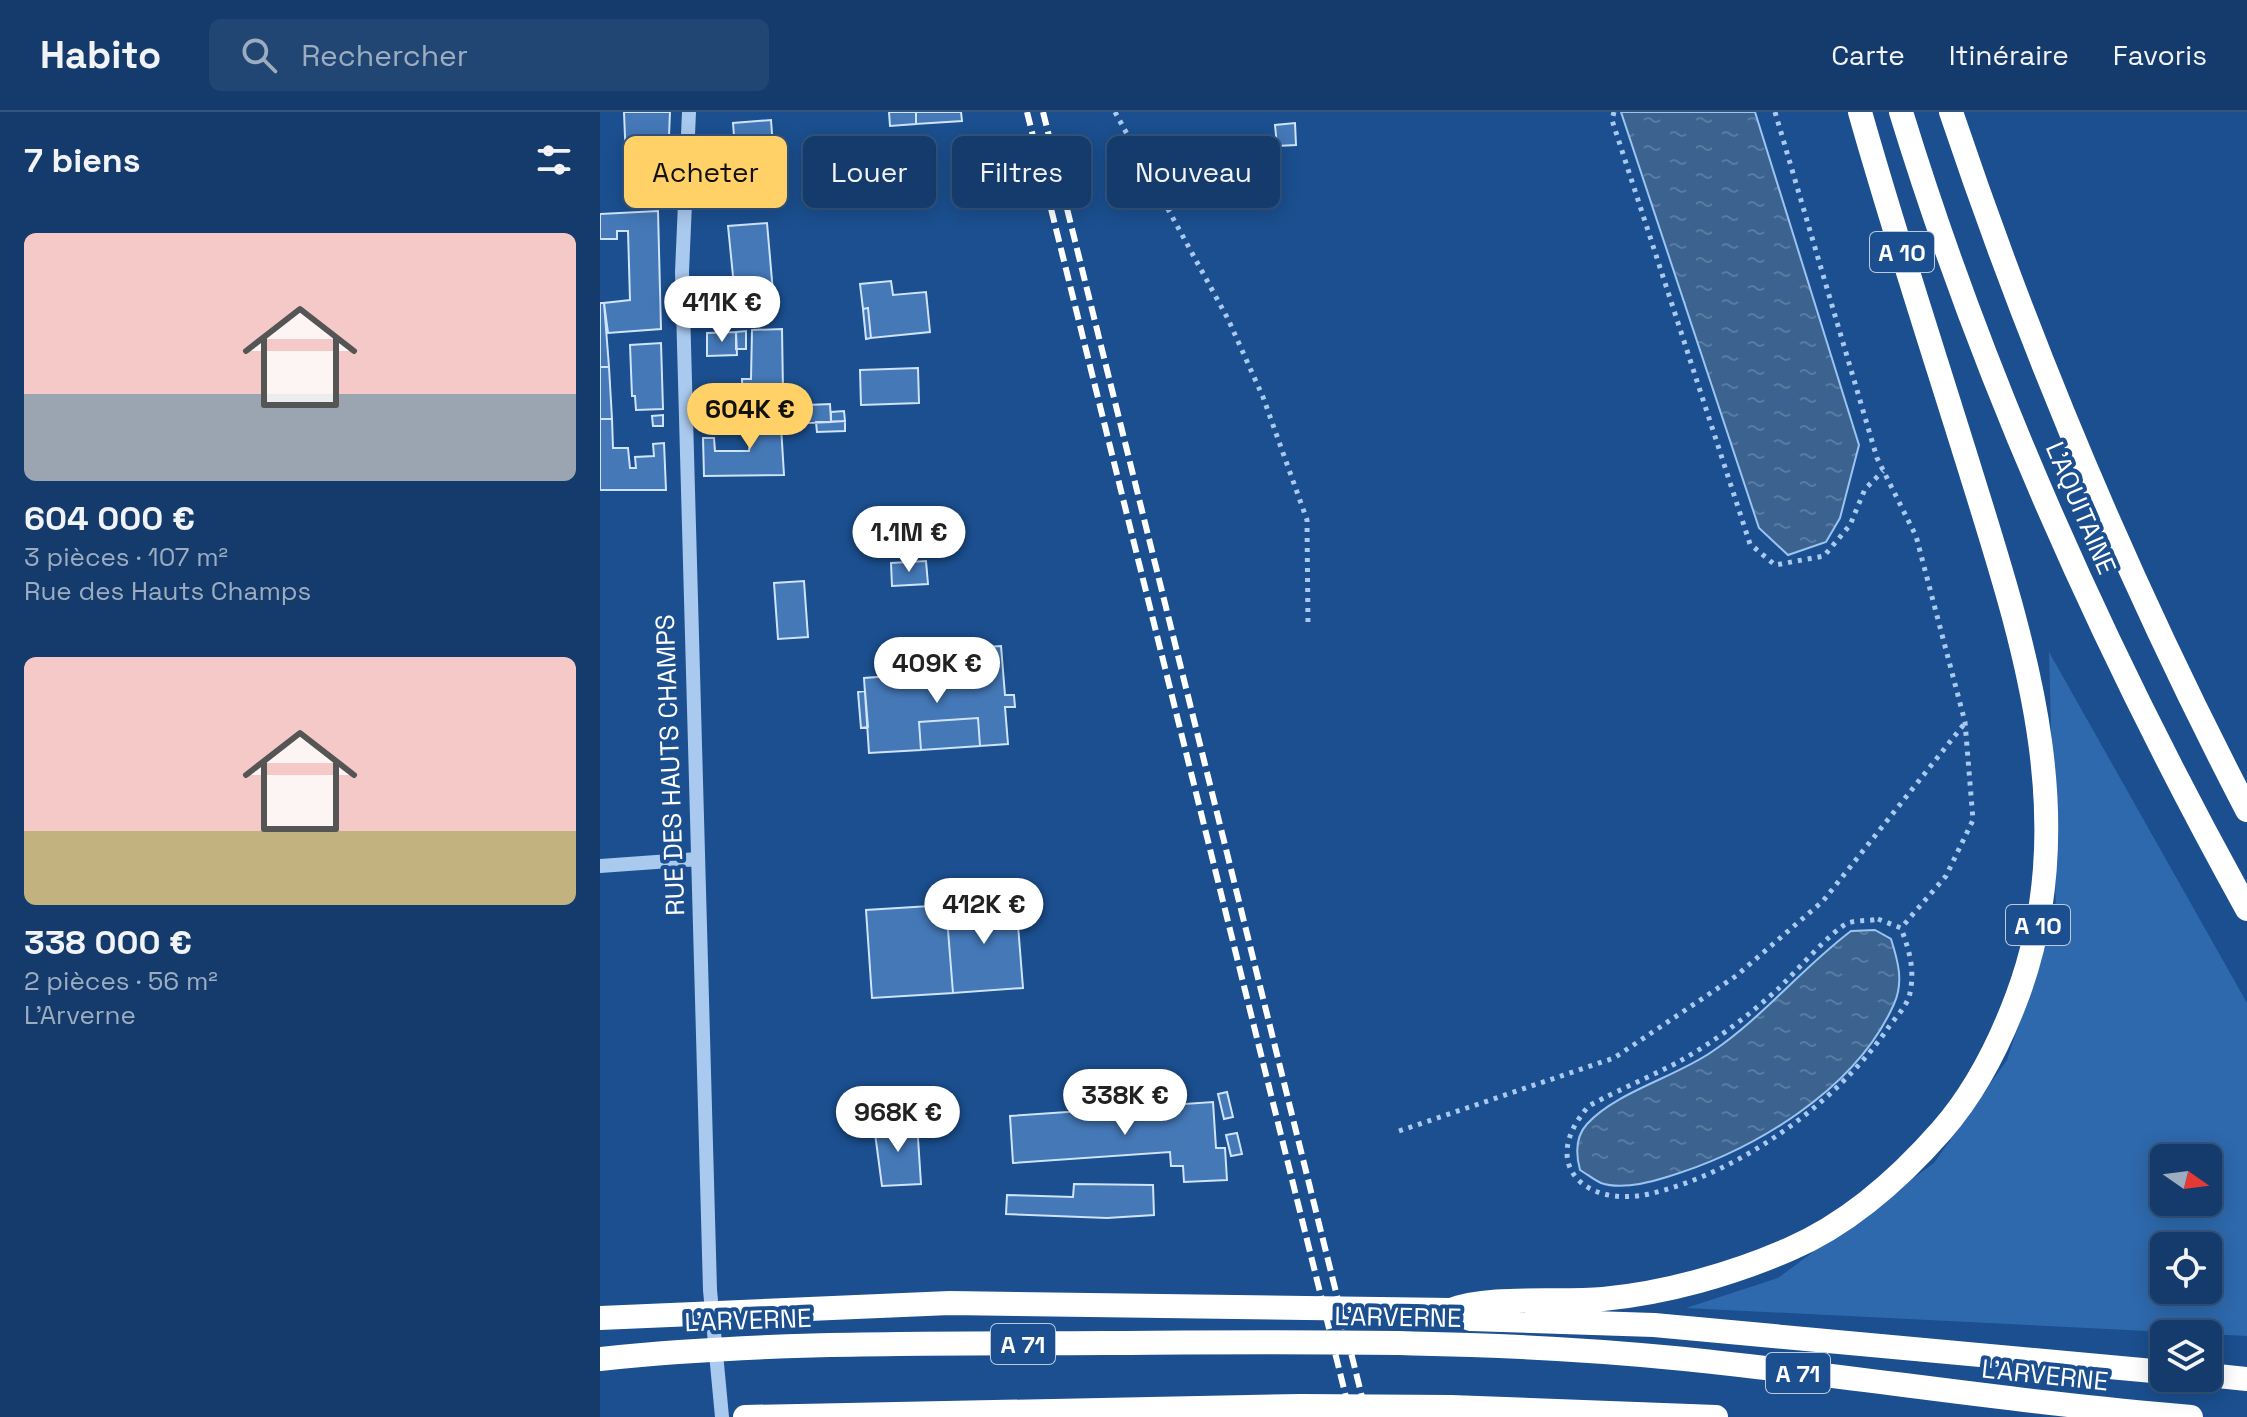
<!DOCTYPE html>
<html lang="fr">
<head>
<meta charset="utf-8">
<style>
	body { margin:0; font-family:"Space Grotesk",sans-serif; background:#214673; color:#f1f3f6; height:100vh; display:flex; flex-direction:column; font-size:30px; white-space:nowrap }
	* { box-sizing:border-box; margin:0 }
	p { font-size:26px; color:#9dadc1 }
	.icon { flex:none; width:44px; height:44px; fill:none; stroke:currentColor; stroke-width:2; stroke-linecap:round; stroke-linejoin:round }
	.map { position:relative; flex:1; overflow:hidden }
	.side { display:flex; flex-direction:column; background:#143b6b; width:600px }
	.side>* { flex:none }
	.guide { position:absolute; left:24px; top:24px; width:760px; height:72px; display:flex; gap:16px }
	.needle { width:52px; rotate:104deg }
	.tools { position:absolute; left:1550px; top:1032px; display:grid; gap:16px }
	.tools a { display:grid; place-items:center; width:72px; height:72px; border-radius:12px; background:#143b6b; box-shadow:0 4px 20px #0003,0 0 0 2px #33557e; font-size:40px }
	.price { position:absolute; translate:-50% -68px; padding:0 18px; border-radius:28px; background:#fff; color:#222; font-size:26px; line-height:52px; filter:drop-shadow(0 2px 4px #0008) }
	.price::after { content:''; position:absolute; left:50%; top:48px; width:24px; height:18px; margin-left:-12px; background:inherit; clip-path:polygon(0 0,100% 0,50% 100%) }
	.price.on { background:#ffd166; color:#111 }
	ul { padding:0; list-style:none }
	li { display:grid; align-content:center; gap:16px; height:424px; padding:0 24px }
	li span { display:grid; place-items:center; height:248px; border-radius:12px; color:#555 }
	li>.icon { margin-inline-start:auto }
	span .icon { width:144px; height:144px; fill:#fffc; stroke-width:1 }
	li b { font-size:34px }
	h2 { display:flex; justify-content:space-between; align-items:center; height:96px; padding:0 24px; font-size:34px }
	.tag { padding:0 28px; border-radius:12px; background:#143b6b; box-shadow:0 4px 20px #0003,0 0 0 2px #33557e; font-size:28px; line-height:72px }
	.tag.on { background:#ffd166; color:#111 }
	header { display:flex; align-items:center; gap:48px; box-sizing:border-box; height:112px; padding:0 40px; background:#143b6b; border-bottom:2px solid #33557e }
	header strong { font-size:38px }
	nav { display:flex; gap:44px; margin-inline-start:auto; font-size:28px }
	.search { width:560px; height:72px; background:#214673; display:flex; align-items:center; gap:20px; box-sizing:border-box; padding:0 28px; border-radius:12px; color:#9dadc1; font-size:30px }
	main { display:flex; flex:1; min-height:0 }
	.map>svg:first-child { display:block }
	.grass { fill:#2e69ad; fill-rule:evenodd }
	.water { fill:url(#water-ripples); stroke:#9cc4f0; stroke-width:2 }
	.building { fill:#4478b7; stroke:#cfe3fa; stroke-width:2 }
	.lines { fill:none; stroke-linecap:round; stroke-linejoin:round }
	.path { stroke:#a9c9ee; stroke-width:5; stroke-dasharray:4 6; stroke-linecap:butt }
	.minor { stroke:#a9c9ee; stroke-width:14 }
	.highway { stroke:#fff; stroke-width:24 }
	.rail { stroke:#fff; stroke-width:6; stroke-dasharray:14 6; stroke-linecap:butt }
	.labels { text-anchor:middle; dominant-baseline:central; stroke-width:8; stroke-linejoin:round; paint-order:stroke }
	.shield { fill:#1b4f8f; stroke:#bbcadd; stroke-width:2 }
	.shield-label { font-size:24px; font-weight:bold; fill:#fff }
	.street-label { font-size:26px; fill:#fff; stroke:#1b4f8f }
</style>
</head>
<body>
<header>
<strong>Habito</strong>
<div class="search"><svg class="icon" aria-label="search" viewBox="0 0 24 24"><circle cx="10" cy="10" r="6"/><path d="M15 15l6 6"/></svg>Rechercher</div>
<nav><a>Carte</a><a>Itinéraire</a><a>Favoris</a></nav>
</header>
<main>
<section class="side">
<h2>7 biens<svg class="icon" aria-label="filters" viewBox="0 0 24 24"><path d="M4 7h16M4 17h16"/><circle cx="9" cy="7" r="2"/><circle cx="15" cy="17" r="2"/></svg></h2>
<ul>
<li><span style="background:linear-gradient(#f6c9c9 65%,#9aa5b1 0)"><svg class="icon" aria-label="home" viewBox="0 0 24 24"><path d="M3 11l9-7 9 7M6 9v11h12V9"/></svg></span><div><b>604 000 €</b><p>3 pièces · 107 m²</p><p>Rue des Hauts Champs</p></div></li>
<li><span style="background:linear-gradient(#f6c9c9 70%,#c2b280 0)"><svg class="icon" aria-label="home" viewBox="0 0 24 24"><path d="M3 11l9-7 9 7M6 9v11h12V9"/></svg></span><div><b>338 000 €</b><p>2 pièces · 56 m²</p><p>L'Arverne</p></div></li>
</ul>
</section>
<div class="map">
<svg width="1647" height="1305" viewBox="0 0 1647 1305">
	<defs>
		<pattern id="water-ripples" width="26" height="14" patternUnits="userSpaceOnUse" patternTransform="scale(2)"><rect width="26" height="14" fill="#3c6290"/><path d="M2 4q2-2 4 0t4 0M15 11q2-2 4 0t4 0" fill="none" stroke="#597aa1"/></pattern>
	</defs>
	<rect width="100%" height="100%" fill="#1b4f8f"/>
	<!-- grass -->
	<path class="grass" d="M1449,540L1647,891V1224L1086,1196L1178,1166L1334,1051L1407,948L1456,800ZM1564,1046H1608V1090H1564ZM1564,1134H1608V1178H1564Z"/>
	<!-- water -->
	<path class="water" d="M1021,0H1155L1259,333L1240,406L1226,430L1188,443L1159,416Z
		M1275,818L1291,827C1298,849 1304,870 1294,892C1256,978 1153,1039 1067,1065C1048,1071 1021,1078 1001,1071C994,1068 987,1062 980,1058C976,1043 975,1025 987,1012C1016,980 1076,965 1113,939C1164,904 1202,856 1251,819Z"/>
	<!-- building -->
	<path class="building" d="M24,0H70L68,47L26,49Z
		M289,0H316V12L290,14Z
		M316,0H361L362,9L316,12Z
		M171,8L175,62L161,63L162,68L155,69V63L137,64L133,11Z
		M695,11L696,33L677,34L675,13Z
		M58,99L61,217L8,221L4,191L30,188L28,119H17V127H0V102Z
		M167,111L173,180L135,184L128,114Z
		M291,169L293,183L326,180L330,220L271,226L268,196L263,197L260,172Z
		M0,191H4L9,255H0Z
		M268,196L271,226L266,227L263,197Z
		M182,217L183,280H190L191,296L143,299L142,267H151L152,218Z
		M146,219V237H136V220Z
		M136,220L137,243L107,244V221Z
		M61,231L63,297L36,298L35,284H32L30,233Z
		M0,255H9L12,307H0Z
		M318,256L319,291L261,293L260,258Z
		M230,292L231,310L208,311V293Z
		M180,298L184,363L104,364L103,326H114L115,339H149L153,299Z
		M244,299L245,309L231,310V300Z
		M63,303V314H53L52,304Z
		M0,307H12L13,336H28L30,356H36L35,345L54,344L53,332L64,331L66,378H0Z
		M245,309V319L217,320L216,310Z
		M326,449L328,472L292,474L291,451Z
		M204,469L208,525L178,527L174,471Z
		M401,534L405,583H414L415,595H405L408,632L380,634L378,606L319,610L321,638L269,641L264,566L387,557L386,535Z
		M265,579L268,615L261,616L258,580Z
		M378,606L380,634L321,638L319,610Z
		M416,788L423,876L353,881L346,793Z
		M346,793L353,881L272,886L266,798Z
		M627,980L633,1005L624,1007L618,982Z
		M613,990L616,1036H625L627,1068L584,1070L583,1054H571L570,1040L413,1051L410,1004Z
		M317,1011L321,1072L282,1074L274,1014Z
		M637,1021L642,1042L631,1044L626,1023Z
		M474,1072L553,1073L554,1103L507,1106L406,1102L407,1083L473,1085Z"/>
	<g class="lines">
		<!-- path -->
		<path class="path" d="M515,0L628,207L663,285L707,408L708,515
			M1014,0L1012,8L1150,432L1175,453L1224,444L1250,413L1265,377L1283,359
			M1175,0L1277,346L1316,424L1365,610L1373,708L1346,764L1301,816
			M1278,807L1301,816C1309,838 1315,856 1310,881C1308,893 1295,906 1288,916C1237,991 1138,1062 1049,1082C985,1096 938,1052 988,995C994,989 1065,958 1080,949C1114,930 1148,904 1178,877C1193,863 1232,818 1248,811C1257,808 1270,809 1278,807Z
			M799,1019L1014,946L1136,864L1223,789L1365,611"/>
		<!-- minor -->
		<path class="minor" d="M89,0L82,160L110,1178L122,1305
			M0,754L98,747"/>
		<!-- highway -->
		<path class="highway" d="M1301,0C1386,277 1507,544 1647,797
			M1351,0C1432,241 1530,473 1647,698
			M851,1198L870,1207L1054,1213L1564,1260
			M0,1206L350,1191L851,1198C888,1183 959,1191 1003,1187C1066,1181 1133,1162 1190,1137C1250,1111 1300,1066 1342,1018C1376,979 1399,933 1417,885C1485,704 1421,523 1367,348C1331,232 1293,117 1260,0
			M0,1247C168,1229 336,1232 505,1231C694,1230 885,1227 1074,1246C1247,1263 1418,1291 1591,1305
			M1608,1263L1647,1267
			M145,1305L700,1294L851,1295L1116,1305"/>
		<!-- rail -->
		<path class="rail" d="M427,0L751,1305
			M443,0L767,1305"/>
	</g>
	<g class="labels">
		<!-- shield labels -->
		<g class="shield">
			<rect x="1270" y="120" width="64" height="40" rx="6"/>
			<rect x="1406" y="793" width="64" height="40" rx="6"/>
			<rect x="391" y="1212" width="64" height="40" rx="6"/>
			<rect x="1166" y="1241" width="64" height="40" rx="6"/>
		</g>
		<g class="shield-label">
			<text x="1302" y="140">A 10</text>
			<text x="1438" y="813">A 10</text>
			<text x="423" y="1232">A 71</text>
			<text x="1198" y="1261">A 71</text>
		</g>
		<!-- street labels -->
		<g class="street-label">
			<text transform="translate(1481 396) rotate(67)">L'AQUITAINE</text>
			<text transform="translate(70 653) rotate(-92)">RUE DES HAUTS CHAMPS</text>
			<text transform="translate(798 1205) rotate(1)">L'ARVERNE</text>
			<text transform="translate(148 1208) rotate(-2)">L'ARVERNE</text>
			<text transform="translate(1445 1263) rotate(6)">L'ARVERNE</text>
		</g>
	</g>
</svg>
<div class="tools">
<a><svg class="needle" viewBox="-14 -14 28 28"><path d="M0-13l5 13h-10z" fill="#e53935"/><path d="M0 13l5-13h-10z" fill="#9dadc1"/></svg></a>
<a><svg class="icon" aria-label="locate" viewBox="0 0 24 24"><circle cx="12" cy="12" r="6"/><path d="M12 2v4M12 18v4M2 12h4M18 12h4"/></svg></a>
<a><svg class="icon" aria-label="layers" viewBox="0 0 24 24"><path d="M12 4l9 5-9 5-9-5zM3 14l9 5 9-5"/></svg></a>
</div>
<b class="price" style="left:122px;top:232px">411K €</b>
<b class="price on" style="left:150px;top:339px">604K €</b>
<b class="price" style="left:309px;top:462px">1.1M €</b>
<b class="price" style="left:337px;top:593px">409K €</b>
<b class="price" style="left:384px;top:834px">412K €</b>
<b class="price" style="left:525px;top:1025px">338K €</b>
<b class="price" style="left:298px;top:1042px">968K €</b>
<div class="guide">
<a class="tag on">Acheter</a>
<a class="tag">Louer</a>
<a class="tag">Filtres</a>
<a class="tag">Nouveau</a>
</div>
</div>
</main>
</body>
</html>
